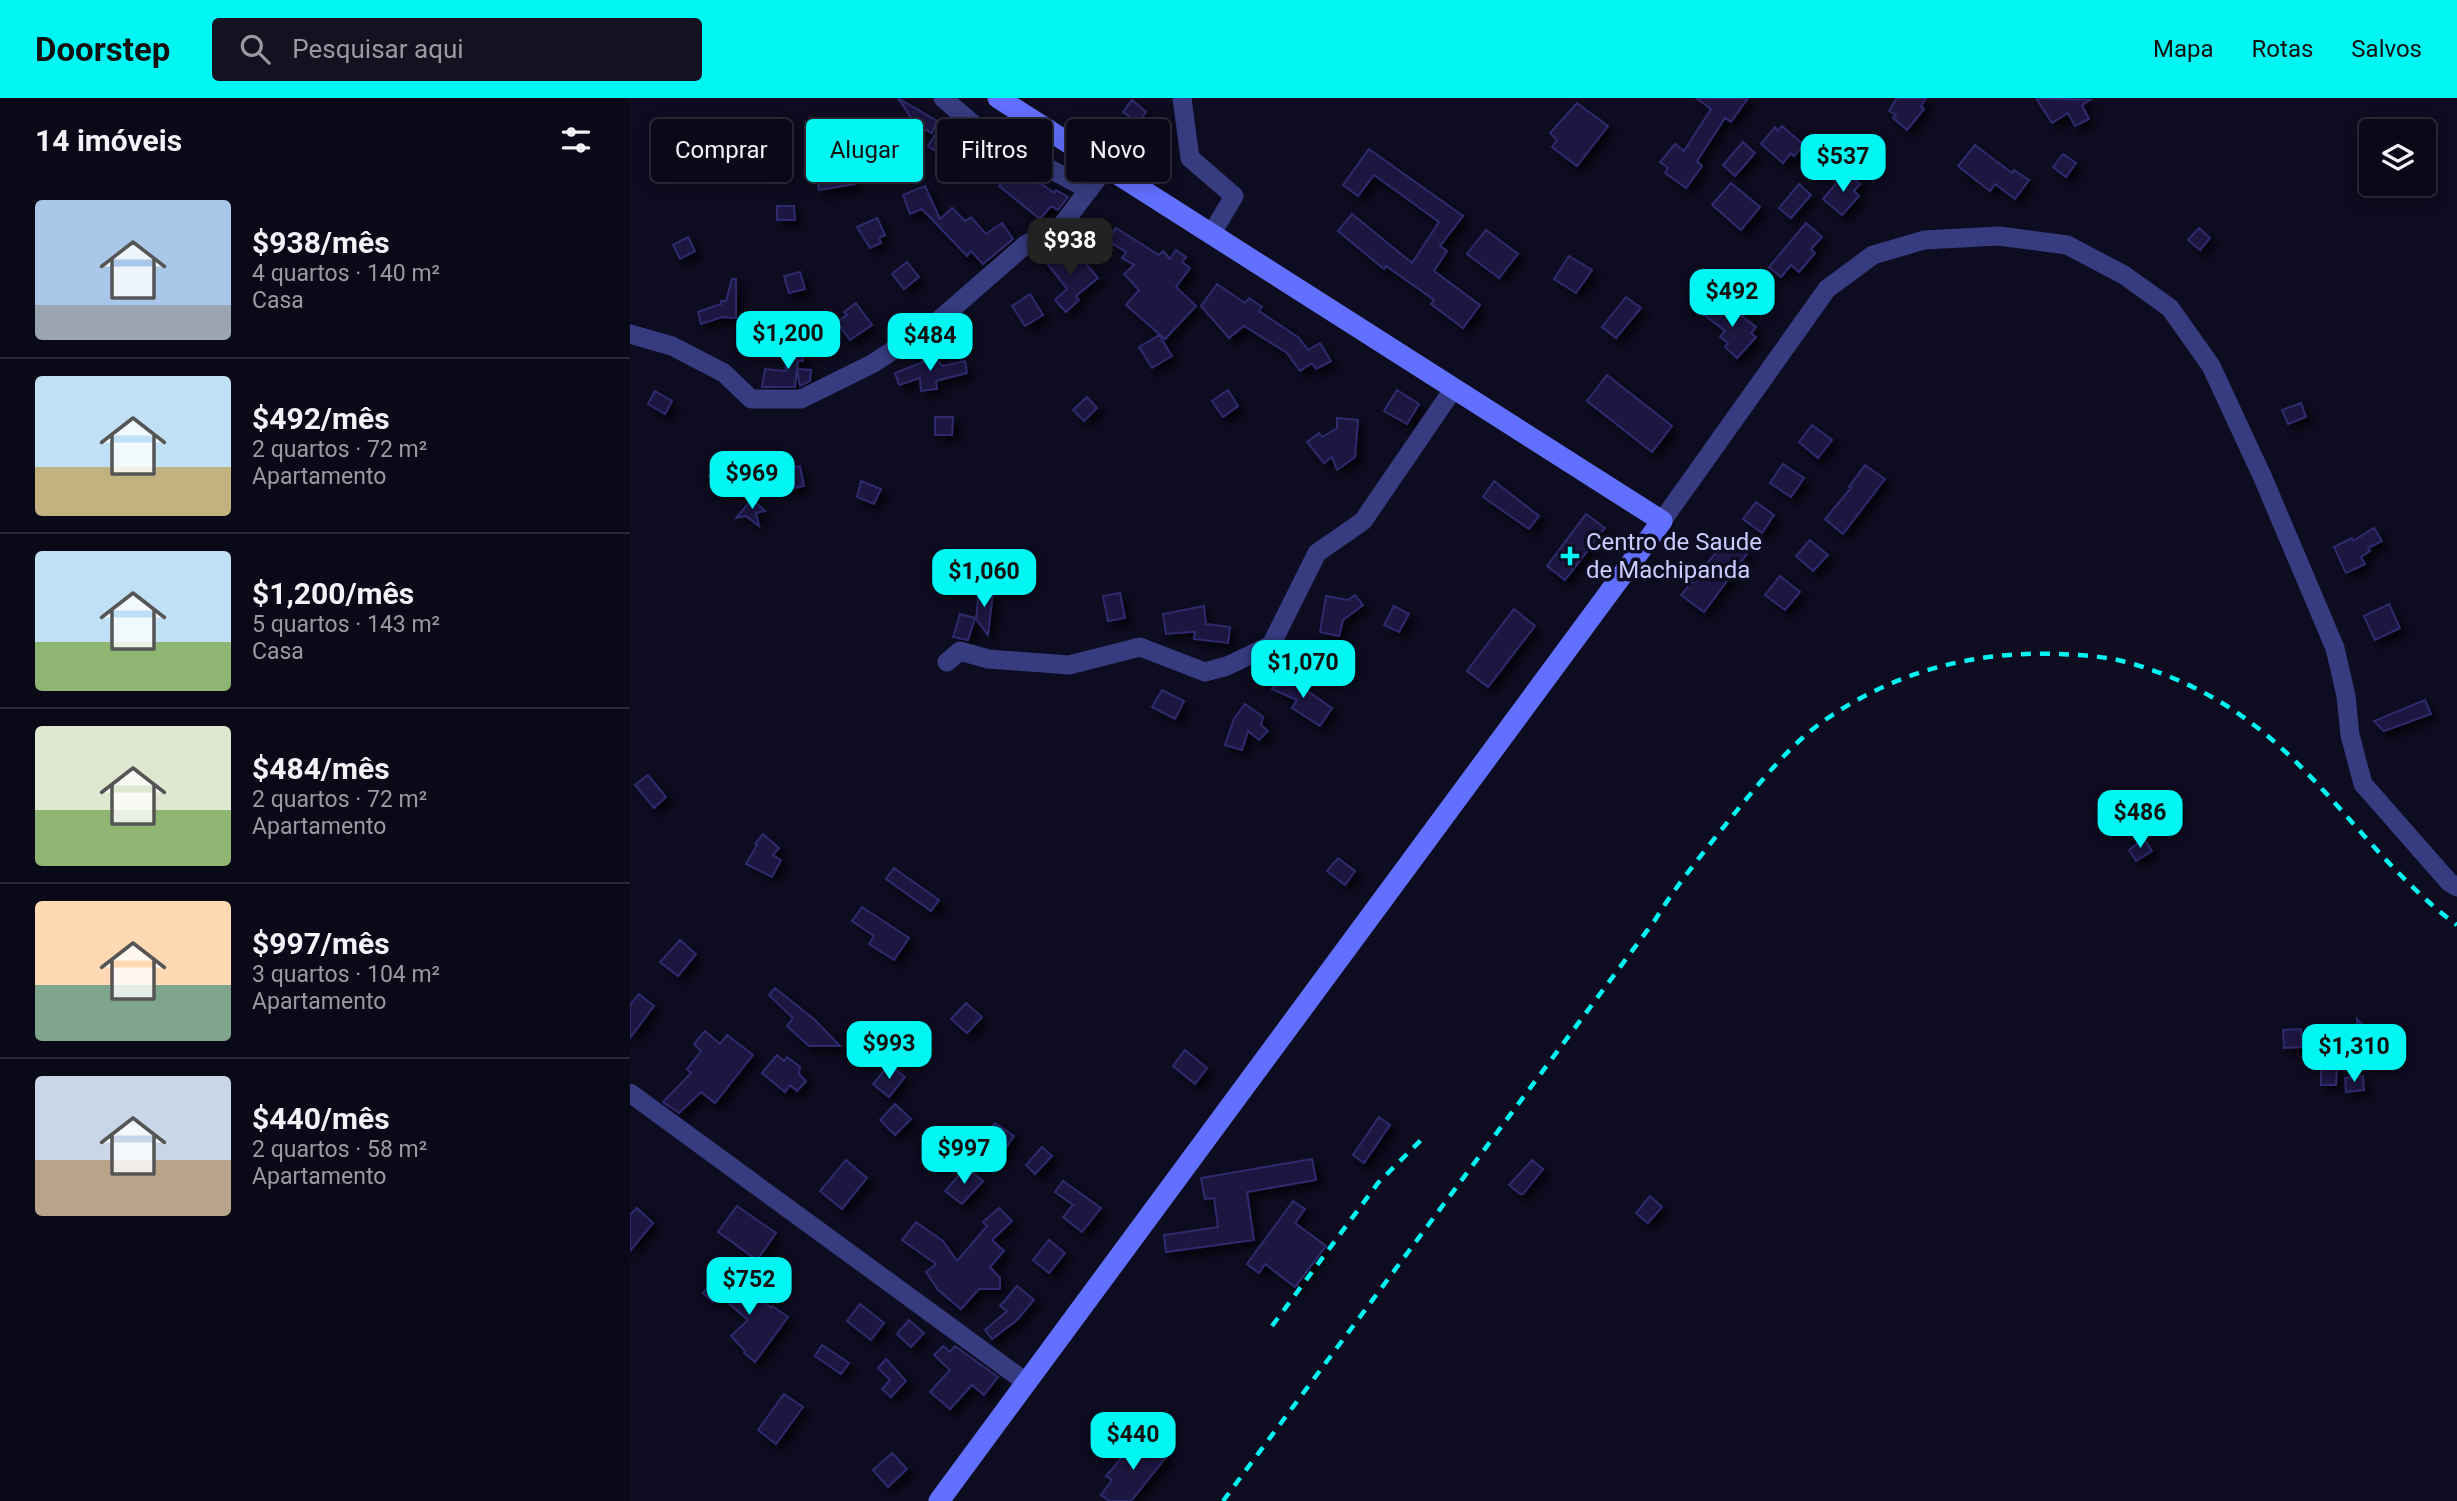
<!DOCTYPE html>
<html lang="pt">
<head>
<meta charset="utf-8">
<style>
	body { margin:0; font-family:Roboto,sans-serif; background:#131221; color:#f1f3f6; height:100vh; display:flex; flex-direction:column; font-size:26px; white-space:nowrap }
	* { box-sizing:border-box; margin:0 }
	p { font-size:23px; color:#999aa2 }
	.icon { flex:none; width:38px; height:38px; fill:none; stroke:currentColor; stroke-width:2; stroke-linecap:round; stroke-linejoin:round }
	.map { position:relative; flex:1; overflow:hidden }
	.sheet { display:flex; flex-direction:column; background:#0a0918; width:630px }
	.sheet>* { flex:none }
	.hud { position:absolute; left:21px; top:21px; width:665px; height:63px; display:flex; gap:14px }
	.buttons { position:absolute; left:1729px; top:21px; display:grid; gap:14px }
	.buttons a { display:grid; place-items:center; width:77px; height:77px; border-radius:7px; background:#0a0918; box-shadow:0 4px 18px #0003,0 0 0 2px #2a2a37; font-size:35px }
	.price { position:absolute; translate:-50% -60px; padding:0 16px; border-radius:14px; background:#00f6f3; color:#111; font-size:23px; line-height:46px; filter:drop-shadow(0 2px 4px #0008) }
	.price::after { content:''; position:absolute; left:50%; top:42px; width:21px; height:16px; margin-left:-10px; background:inherit; clip-path:polygon(0 0,100% 0,50% 100%) }
	.price.on { background:#222; color:#fff }
	ul { padding:0; list-style:none }
	li { display:flex; align-items:center; gap:21px; height:175px; padding:0 35px }
	li+li { border-top:2px solid #2a2a37 }
	li span { display:grid; place-items:center; flex:none; width:196px; height:140px; border-radius:7px; color:#555 }
	li>.icon { margin-inline-start:auto }
	span .icon { width:84px; height:84px; fill:#fffc; stroke-width:1 }
	li b { font-size:30px }
	h2 { display:flex; justify-content:space-between; align-items:center; height:84px; padding:0 35px; font-size:30px }
	.pill { padding:0 24px; border-radius:7px; background:#0a0918; box-shadow:0 4px 18px #0003,0 0 0 2px #2a2a37; font-size:24px; line-height:63px }
	.pill.on { background:#00f6f3; color:#111 }
	header { display:flex; align-items:center; gap:42px; box-sizing:border-box; height:98px; padding:0 35px; background:#00f6f3; color:#111 }
	header strong { font-size:33px }
	nav { display:flex; gap:38px; margin-inline-start:auto; font-size:24px }
	.search { width:490px; height:63px; background:#131221; display:flex; align-items:center; gap:18px; box-sizing:border-box; padding:0 24px; border-radius:7px; color:#999aa2; font-size:26px }
	main { display:flex; flex:1; min-height:0 }
	.map>svg:first-child { display:block }
	.building { fill:#1c1841; stroke:#2f2a6d; stroke-width:2; filter:url(#shadow) }
	.lines { fill:none; stroke-linecap:round; stroke-linejoin:round }
	.street { stroke:#373c80; stroke-width:19 }
	.secondary { stroke:#6270ff; stroke-width:21 }
	.rail { stroke:#00f6f3; stroke-width:4.5; stroke-dasharray:10 9; stroke-linecap:butt }
	.poi-dot { fill:#00f6f3; stroke:#0d0c20; stroke-width:2.5 }
	.labels { text-anchor:middle; dominant-baseline:central; stroke-width:7; stroke-linejoin:round; paint-order:stroke }
	.poi-label { font-size:24px; fill:#cbcbff; stroke:#0d0c20; text-anchor:start }
</style>
</head>
<body>
<header>
<strong>Doorstep</strong>
<div class="search"><svg class="icon" aria-label="search" viewBox="0 0 24 24"><circle cx="10" cy="10" r="6"/><path d="M15 15l6 6"/></svg>Pesquisar aqui</div>
<nav><a>Mapa</a><a>Rotas</a><a>Salvos</a></nav>
</header>
<main>
<section class="sheet">
<h2>14 imóveis<svg class="icon" aria-label="filters" viewBox="0 0 24 24"><path d="M4 7h16M4 17h16"/><circle cx="9" cy="7" r="2"/><circle cx="15" cy="17" r="2"/></svg></h2>
<ul>
<li><span style="background:linear-gradient(#a9c7e8 75%,#9aa5b1 0)"><svg class="icon" aria-label="home" viewBox="0 0 24 24"><path d="M3 11l9-7 9 7M6 9v11h12V9"/></svg></span><div><b>$938/mês</b><p>4 quartos · 140 m²</p><p>Casa</p></div></li>
<li><span style="background:linear-gradient(#bfe0f5 65%,#c2b280 0)"><svg class="icon" aria-label="home" viewBox="0 0 24 24"><path d="M3 11l9-7 9 7M6 9v11h12V9"/></svg></span><div><b>$492/mês</b><p>2 quartos · 72 m²</p><p>Apartamento</p></div></li>
<li><span style="background:linear-gradient(#bfe0f5 65%,#8fb573 0)"><svg class="icon" aria-label="home" viewBox="0 0 24 24"><path d="M3 11l9-7 9 7M6 9v11h12V9"/></svg></span><div><b>$1,200/mês</b><p>5 quartos · 143 m²</p><p>Casa</p></div></li>
<li><span style="background:linear-gradient(#dfe7d0 60%,#8fb573 0)"><svg class="icon" aria-label="home" viewBox="0 0 24 24"><path d="M3 11l9-7 9 7M6 9v11h12V9"/></svg></span><div><b>$484/mês</b><p>2 quartos · 72 m²</p><p>Apartamento</p></div></li>
<li><span style="background:linear-gradient(#ffd9b3 60%,#7fa58c 0)"><svg class="icon" aria-label="home" viewBox="0 0 24 24"><path d="M3 11l9-7 9 7M6 9v11h12V9"/></svg></span><div><b>$997/mês</b><p>3 quartos · 104 m²</p><p>Apartamento</p></div></li>
<li><span style="background:linear-gradient(#c9d6e8 60%,#b9a48a 0)"><svg class="icon" aria-label="home" viewBox="0 0 24 24"><path d="M3 11l9-7 9 7M6 9v11h12V9"/></svg></span><div><b>$440/mês</b><p>2 quartos · 58 m²</p><p>Apartamento</p></div></li>
</ul>
</section>
<div class="map">
<svg width="1827" height="1403" viewBox="0 0 1827 1403">
	<defs>
		<filter id="shadow"><feDropShadow dx="6" dy="6" stdDeviation="3.5" flood-color="#0009"/></filter>
	</defs>
	<rect width="100%" height="100%" fill="#0d0c20"/>
	<!-- building -->
	<path class="building" d="M268,0L307,23L302,35L289,28L288,30Z
		M1066,0H1118L1101,24L1095,20L1067,63L1072,68L1056,90L1035,75L1038,70L1030,64L1045,46L1054,53L1081,11Z
		M1267,0H1296L1291,8L1294,11L1277,32L1263,20L1266,17L1259,13Z
		M1406,0L1460,2L1452,7L1459,21L1445,28L1438,15L1422,25Z
		M502,2L516,14L508,25L493,14Z
		M947,5L978,28L947,68L922,49L927,42L920,35Z
		M1152,28L1174,47L1164,58L1161,55L1153,65L1131,46L1145,29L1148,33Z
		M305,37L325,51L317,61L298,48Z
		M1113,44L1125,55L1105,78L1093,67Z
		M1345,47L1382,75L1384,72L1399,82L1385,101L1365,86L1360,93L1328,68Z
		M739,51L833,118L810,148L817,153L804,173L850,207L833,230L801,206L804,202L756,168L754,171L708,133L722,116L782,165L809,124L744,77L728,98L713,87Z
		M220,53L225,86L189,92L185,66L201,63L200,56Z
		M1433,56L1446,65L1436,79L1423,69Z
		M383,68L401,78L424,95L426,92L438,99L428,112L421,108L410,121L369,88Z
		M1216,74L1230,86L1224,93L1229,98L1212,117L1193,101Z
		M1101,85L1130,109L1111,132L1082,107Z
		M1169,86L1181,97L1161,120L1149,110Z
		M295,88L310,121L322,110L335,123L341,119L356,136L372,125L383,141L353,166L341,153L337,158L292,111L280,116L273,97Z
		M147,108H164L165,122H147Z
		M247,120L255,137L249,140L251,145L240,150L227,129Z
		M1176,125L1192,139L1181,151L1185,155L1169,174L1161,167L1151,179L1139,169Z
		M486,130L529,157L533,153L540,161L546,152L556,159L552,164L560,170L546,189L566,208L535,241L496,207L509,192L494,176L504,167L492,160L496,154L478,143Z
		M1569,130L1580,140L1570,152L1558,142Z
		M856,132L888,156L869,180L837,156Z
		M58,139L65,153L50,161L43,147Z
		M423,150L439,171L452,161L468,180L446,198L449,202L436,214L425,202L437,191L412,159Z
		M939,158L962,172L946,195L924,181Z
		M277,164L289,179L274,191L262,176Z
		M170,174L175,191L159,195L154,178Z
		M102,181H106V220L92,219L71,226L68,214L91,206V203H96Z
		M587,186L615,205L619,200L632,209L629,213L669,240L678,252L690,245L701,263L686,271L682,265L670,273L657,255L614,228L599,240L571,208Z
		M400,196L413,217L395,228L382,208Z
		M996,199L1011,210L986,240L972,229Z
		M1081,203L1105,221L1109,216L1126,229L1121,235L1126,239L1107,260L1095,249L1098,245L1090,239L1095,233L1072,215Z
		M226,205L242,227L220,242L207,224L217,217L214,214Z
		M529,237L542,258L522,270L509,249Z
		M171,244L173,263H168L167,271L181,272L180,283L170,288L167,271L165,289H132L135,271L156,273L155,261H159L158,246Z
		M299,256L313,268L335,263L337,275L306,283L307,291L291,293L290,280L269,287L265,275L293,264Z
		M977,277L1042,328L1022,354L957,303Z
		M598,292L608,308L593,319L582,303Z
		M767,292L789,306L777,326L754,313Z
		M25,293L42,303L35,316L18,306Z
		M457,299L467,310L454,323L443,312Z
		M1671,305L1676,319L1658,326L1652,312Z
		M305,319H323L322,337H305Z
		M707,320L728,322L725,359L707,372L702,359L694,365L677,344L689,335L692,339L707,330Z
		M1182,327L1202,342L1188,360L1169,344Z
		M1153,366L1174,380L1161,399L1140,385Z
		M1235,367L1255,381L1213,436L1195,421L1221,390L1219,389Z
		M170,368L174,388L157,391L153,372Z
		M89,369L105,386L94,395L79,378Z
		M231,383L251,391L244,406L227,399Z
		M864,383L909,418L899,431L853,399Z
		M124,399L125,404L135,413L126,415L129,428L116,418L106,420Z
		M1126,404L1144,417L1132,435L1113,421Z
		M956,416L975,430L935,482L917,468Z
		M1744,430L1752,443L1738,450L1740,453L1731,459L1735,466L1716,475L1704,449L1722,440L1723,443Z
		M1097,441L1117,456L1074,514L1051,497Z
		M1180,442L1198,457L1183,473L1166,458Z
		M1150,478L1170,494L1155,512L1135,497Z
		M349,492L363,494L358,537L346,521Z
		M490,495L495,520L478,523L473,498Z
		M725,497L733,507L713,522L709,538L690,534L696,498L718,502Z
		M1759,506L1770,530L1745,542L1734,518Z
		M574,508L576,526L600,529L598,545L564,541L565,534H560L536,536L533,516Z
		M764,508L779,516L769,534L754,527Z
		M884,511L905,528L858,589L837,573Z
		M330,516L345,520L338,542L323,539Z
		M649,576L671,585L670,588L702,610L690,628L662,610L667,602L642,591Z
		M532,592L554,603L545,621L522,609Z
		M1795,602L1801,616L1754,633L1744,623Z
		M615,606L633,619L631,627L638,633L629,642L618,633L612,652L595,647L604,621Z
		M18,677L36,699L24,710L5,687Z
		M133,736L149,750L143,757L151,762L142,779L116,766L127,747L125,746Z
		M1514,741L1522,753L1506,763L1499,752Z
		M708,760L725,773L715,787L697,773Z
		M264,770L309,802L301,813L256,781Z
		M232,809L279,840L264,862L239,846L244,838L222,823Z
		M50,842L66,856L48,878L30,864Z
		M145,890L185,922L210,948H179L157,928L163,920L139,897Z
		M9,896L24,908L0,940V907Z
		M336,905L352,919L337,935L321,921Z
		M1727,921L1736,931L1744,930L1745,945L1728,946Z
		M1671,931L1672,949L1654,950L1653,932Z
		M75,933L90,946L97,937L123,957L85,1005L71,994L49,1015L33,1004L61,975L57,971L71,953L64,946Z
		M555,952L577,970L565,986L543,968Z
		M147,957L154,963L157,959L170,969L169,976L176,983L167,993L160,987L155,994L132,975Z
		M259,967L275,979L259,999L243,986Z
		M1691,969H1707L1706,987H1691Z
		M1733,978L1734,992L1716,994L1715,980Z
		M265,1006L281,1021L265,1037L250,1022Z
		M749,1019L760,1027L734,1065L723,1057Z
		M365,1025L384,1038L367,1063L348,1050Z
		M412,1049L422,1058L405,1076L396,1067Z
		M682,1061L686,1082L617,1094L624,1142L536,1154L534,1137L588,1129L584,1100L575,1101L571,1080Z
		M216,1062L237,1080L212,1111L190,1093Z
		M902,1062L913,1071L893,1096H890L879,1087Z
		M336,1069L353,1083L332,1106L315,1093Z
		M433,1083L471,1110L452,1134L433,1119L443,1107L425,1094Z
		M1020,1098L1032,1109L1018,1125L1006,1115Z
		M663,1103L675,1111L665,1125L696,1148L665,1189L635,1166L629,1175L617,1166Z
		M107,1108L146,1135L127,1162L88,1134Z
		M7,1110L23,1125L0,1153V1117Z
		M369,1110L382,1123L362,1142L374,1153L360,1169L370,1180V1191H349L331,1211L308,1192L296,1174L306,1166L272,1142L286,1124L313,1143L327,1163L357,1128L353,1124Z
		M419,1142L435,1155L419,1175L403,1162Z
		M88,1178L101,1191L109,1186L122,1198L125,1195L141,1210L142,1208L158,1219L125,1264L114,1255L115,1253L101,1238L118,1222L89,1197L83,1204L73,1195Z
		M387,1188L404,1202L387,1222L362,1241L355,1232L377,1213L370,1208Z
		M230,1206L254,1225L241,1242L217,1223Z
		M279,1222L294,1235L281,1249L267,1236Z
		M192,1247L219,1265L211,1276L185,1258Z
		M313,1248L320,1254L325,1248L368,1279L354,1297L342,1287L320,1311L300,1294L320,1272L304,1257Z
		M256,1261L276,1283L261,1299L252,1291L260,1282L248,1270Z
		M154,1296L173,1309L146,1346L128,1332Z
		M514,1340L537,1358L501,1403H479L471,1397L482,1382L476,1378L498,1352L502,1355Z
		M262,1355L277,1371L258,1389L243,1372Z"/>
	<g class="lines">
		<!-- street -->
		<path class="street" d="M313,0L352,34L459,92
			M552,0L560,60L604,98L582,135
			M0,236L42,248L94,275L121,301H171L242,266L308,223L395,147L431,128L477,68
			M1032,423L1197,191L1243,157L1294,142L1369,138L1437,147L1494,177L1540,210L1581,268L1633,380L1705,550L1716,598L1720,637L1733,686L1819,784L1827,789
			M317,564L330,553L358,561L439,567L510,549L575,574L597,568L641,547L687,455L733,423L824,290
			M0,995L397,1285"/>
		<!-- secondary -->
		<path class="secondary" d="M309,1403L1032,423L368,0"/>
		<!-- rail -->
		<path class="rail" d="M642,1228L748,1085L794,1039
			M593,1403L1025,822C1047,786 1074,754 1100,721C1127,688 1160,646 1195,622C1266,573 1344,553 1429,556C1450,557 1472,558 1492,563C1536,574 1579,594 1616,621C1696,679 1747,768 1827,827"/>
	</g>
	<!-- markers -->
	<path class="poi-dot" d="M936.5 447.5h7v7h7v7h-7v7h-7v-7h-7v-7h7z"/>
	<g class="labels">
		<!-- poi labels -->
		<g class="poi-label">
			<text x="956" y="444">Centro de Saude<tspan x="956" dy="28">de Machipanda</tspan></text>
		</g>
	</g>
</svg>
<div class="buttons">
<a><svg class="icon" aria-label="layers" viewBox="0 0 24 24"><path d="M12 4l9 5-9 5-9-5zM3 14l9 5 9-5"/></svg></a>
</div>
<b class="price" style="left:1213px;top:96px">$537</b>
<b class="price on" style="left:440px;top:180px">$938</b>
<b class="price" style="left:1102px;top:231px">$492</b>
<b class="price" style="left:158px;top:273px">$1,200</b>
<b class="price" style="left:300px;top:275px">$484</b>
<b class="price" style="left:122px;top:413px">$969</b>
<b class="price" style="left:354px;top:511px">$1,060</b>
<b class="price" style="left:673px;top:602px">$1,070</b>
<b class="price" style="left:1510px;top:752px">$486</b>
<b class="price" style="left:259px;top:983px">$993</b>
<b class="price" style="left:1724px;top:986px">$1,310</b>
<b class="price" style="left:334px;top:1088px">$997</b>
<b class="price" style="left:119px;top:1219px">$752</b>
<b class="price" style="left:503px;top:1374px">$440</b>
<div class="hud">
<a class="pill">Comprar</a>
<a class="pill on">Alugar</a>
<a class="pill">Filtros</a>
<a class="pill">Novo</a>
</div>
</div>
</main>
</body>
</html>
